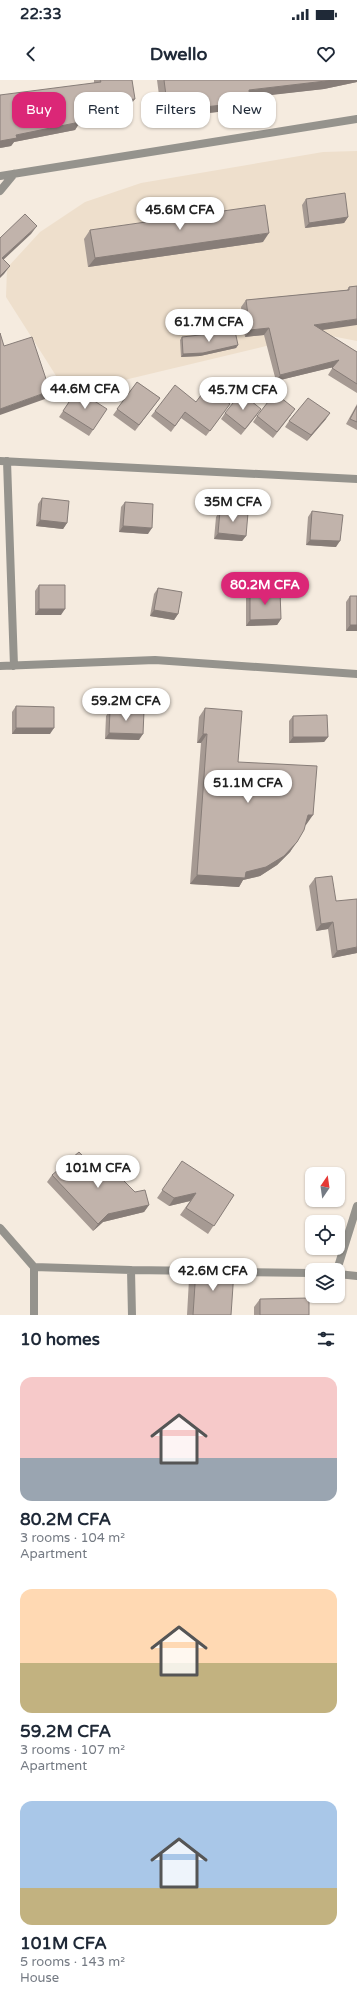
<!DOCTYPE html>
<html lang="en">
<head>
<meta charset="utf-8">
<style>
	body { margin:0; font-family:"Varela Round",sans-serif; background:#f2f2f3; color:#1f2937; height:100vh; display:flex; flex-direction:column; font-size:15px; white-space:nowrap }
	* { box-sizing:border-box; margin:0 }
	p { font-size:13px; color:#747a83 }
	.icon { flex:none; width:22px; height:22px; fill:none; stroke:currentColor; stroke-width:2; stroke-linecap:round; stroke-linejoin:round }
	.map { position:relative; height:1235px; overflow:hidden }
	.side { display:flex; flex-direction:column; background:#fff; flex:1 }
	.side>* { flex:none }
	.hud { position:absolute; left:12px; top:12px; width:333px; height:36px; display:flex; gap:8px }
	.needle { width:26px; rotate:13deg }
	.controls { position:absolute; left:305px; top:1087px; display:grid; gap:8px }
	.controls a { display:grid; place-items:center; width:40px; height:40px; border-radius:8px; background:#fff; box-shadow:0 1px 3px #0004; font-size:20px }
	.price { position:absolute; translate:-50% -34px; padding:0 9px; border-radius:14px; background:#fff; color:#222; font-size:13px; line-height:26px; filter:drop-shadow(0 1px 2px #0008) }
	.price::after { content:''; position:absolute; left:50%; top:24px; width:12px; height:9px; margin-left:-6px; background:inherit; clip-path:polygon(0 0,100% 0,50% 100%) }
	.price.selected { background:#db2777; color:#fff }
	ul { padding:0; list-style:none }
	li { display:grid; align-content:center; gap:8px; height:212px; padding:0 20px }
	li span { display:grid; place-items:center; height:124px; border-radius:12px; color:#555 }
	li>.icon { margin-inline-start:auto }
	span .icon { width:72px; height:72px; fill:#fffc; stroke-width:1 }
	li b { font-size:17px }
	h2 { display:flex; justify-content:space-between; align-items:center; height:48px; padding:0 20px; font-size:17px }
	.pill { padding:0 14px; border-radius:12px; background:#fff; box-shadow:0 1px 3px #0004; font-size:14px; line-height:36px }
	.pill.selected { background:#db2777; color:#fff }
	.status { display:flex; justify-content:space-between; align-items:center; height:28px; padding:0 20px; background:#fff; direction:ltr }
	.status svg { height:11px; fill:currentColor }
	header { display:flex; justify-content:space-between; align-items:center; height:52px; padding:0 20px; background:#fff; font-size:18px; font-weight:700 }
	.map>svg:first-child { display:block }
	.built { fill:#eedfcc }
	.lines { fill:none; stroke-linecap:round; stroke-linejoin:round }
	.minor { stroke:#95938d; stroke-width:8 }
	.wall { fill:#a69a93 }
	.shaded-wall { fill:#877d78 }
	.building { fill:#c1b3ab; stroke:#877d78 }
</style>
</head>
<body>
<div class="status"><b>22:33</b><svg viewBox="0 0 49 12"><path d="M0 12V9h3v3zM5 12V6h3v6zM10 12V3h3v9zM15 12V0h3v12zM26 1h20v11H26zM47 4h2v5h-2z"/></svg></div>
<header><svg class="icon" aria-label="back" viewBox="0 0 24 24"><path d="M15 5l-7 7 7 7"/></svg>Dwello<svg class="icon" aria-label="heart" viewBox="0 0 24 24"><path d="M12 20l-8-8c-3-5 5-10 8-4 3-6 11-1 8 4z"/></svg></header>
<div class="map">
<svg width="357" height="1235" viewBox="0 0 357 1235">
	<rect width="100%" height="100%" fill="#f5ebdf"/>
	<!-- built -->
	<path class="built" d="M357,71V261L326,255L266,266L116,302H60L6,217L7,188L40,152L85,122L141,103L323,72Z"/>
	<g class="lines">
		<!-- minor -->
		<path class="minor" d="M0,96L357,39
			M0,111L14,94
			M0,381L357,399
			M7,381L14,586
			M0,586L155,580L357,594
			M0,1148L34,1187V1235
			M34,1187L131,1190L132,1235
			M131,1190L205,1191
			M337,1190L357,1126
			M225,1192L312,1193
			M338,1194L357,1196"/>
	</g>
	<!-- wall -->
	<path class="wall" d="M94,0H132L129,27L79,34L80,42L75,50L14,62L11,66L0,68L94,3Z
		M157,0H357V2L324,9L250,17V22L245,29L162,38Z
		M306,119L348,137L344,143L305,148L302,125Z
		M90,150L263,162L88,187L84,159Z
		M357,206L322,250L357,272V313L328,295L333,287L276,301L264,255L245,257L241,227L246,220L347,210L349,207Z
		M182,257L238,265L236,268L200,276L181,277L180,260Z
		M137,302L160,318L135,351L113,335Z
		M77,310L93,350L89,356L59,337Z
		M196,322L230,324L206,356L181,338L171,352L151,336L155,331Z
		M357,324V350L346,344Z
		M225,333L257,335L241,355L221,339Z
		M291,335L273,358L253,342L257,336Z
		M326,339L307,361L285,347L289,341Z
		M42,418L67,443L63,449L36,446L38,424Z
		M125,422L148,454L119,452L121,427Z
		M220,431L246,456L242,461L214,459L216,437Z
		M312,431L336,467L306,465L308,437Z
		M39,505L61,535H35V511Z
		M158,508L178,534L174,540L150,536L154,514Z
		M250,512L281,539L277,545L246,546V517Z
		M350,516H357V551H346V522Z
		M16,626L50,654H12V632Z
		M205,628L238,682L306,745L305,744L290,772L277,785L260,796L243,800L239,807L190,804L201,663H197L199,637Z
		M110,630L139,660L105,659L106,636Z
		M293,636L328,657L324,662L289,663V641Z
		M315,798L336,821L357,873L332,878L328,849L316,851L309,806Z
		M177,1089L234,1115L208,1154L180,1135L190,1121L169,1126L157,1118Z
		M99,1093L135,1112L149,1125L144,1132L103,1142L93,1151L47,1102L52,1095Z
		M196,1189L231,1235H187L189,1199Z
		M260,1219L309,1235H254V1227Z"/>
	<!-- shaded-wall -->
	<path class="shaded-wall" d="M334,0H357V2L324,9L244,18L249,10Z
		M135,19L129,27L72,35L78,27Z
		M250,22L245,29L162,38L168,31Z
		M80,42L75,50L14,62L11,66L0,68V61L16,55Z
		M348,137L344,143L305,148L309,143Z
		M37,146L31,154L0,183L2,178Z
		M269,153L263,162L88,187L95,178Z
		M10,186L4,194L0,198V196Z
		M357,239V245L309,252L314,245Z
		M269,248L264,255L245,257L250,250Z
		M238,265L236,268L200,276L181,277L183,274Z
		M339,280L334,287L276,301L280,295Z
		M50,311L45,319L0,335V329Z
		M330,333L326,339L307,361L311,355Z
		M40,440L67,443L63,449L36,446Z
		M123,446L152,448L148,454L119,452Z
		M218,453L246,456L242,461L214,459Z
		M310,460L340,461L336,467L306,465Z
		M39,529H65L61,535H35Z
		M154,530L178,534L174,540L150,536Z
		M281,539L277,545L246,546L250,540Z
		M350,545H357V551H346Z
		M16,648H54L50,654H12Z
		M109,653L143,654L139,660L105,659Z
		M203,654H207L201,663H197Z
		M293,657H328L324,662L289,663Z
		M308,735H313L306,745L302,744Z
		M297,762L290,772L277,785L260,796L243,800L239,807L190,804L197,795L246,792Z
		M333,842L328,849L316,851L321,844Z
		M357,867V873L332,878L337,871Z
		M196,1113L190,1121L169,1126L174,1118Z
		M149,1125L144,1132L103,1142L93,1151L98,1144L108,1134Z"/>
	<!-- building -->
	<path class="building" d="M100,0H132L135,19L78,27L80,42L16,55L17,58L0,61V15L101,2Z
		M164,0H334L249,10L250,22L168,31Z
		M345,113L348,137L309,143L306,119Z
		M265,125L269,153L95,178L90,150Z
		M25,134L37,146L2,178L10,186L0,196V158Z
		M357,206V239L314,245L357,272V304L332,288L339,280L280,295L269,248L250,250L246,220L349,210V207Z
		M235,251L238,265L203,273L183,274L182,257Z
		M0,253L4,266L32,257L50,311L0,329Z
		M137,302L160,318L139,345L117,329Z
		M175,305L196,322L207,307L230,324L210,351L185,332L175,346L155,331Z
		M77,310L107,329L93,350L63,331Z
		M241,313L261,329L245,349L225,333Z
		M275,313L295,329L277,352L257,336Z
		M308,318L330,333L311,355L289,341Z
		M357,326V342L350,339Z
		M42,418L69,421L67,443L40,440Z
		M125,422L153,424L152,448L123,446Z
		M220,431L248,433L246,456L218,453Z
		M312,431L343,435L340,461L310,460Z
		M39,505H65V529H39Z
		M158,508L182,512L178,534L154,530Z
		M280,511L281,539L250,540V512Z
		M350,516H357V545H350Z
		M16,626L54,627V648H16Z
		M205,628L242,631L238,682L317,686L313,735H308L304,750L297,762L284,776L266,787L246,792L245,798L197,795L207,654H203Z
		M110,630L144,631L143,654L109,653Z
		M327,635L328,657H293V636Z
		M332,796L336,821L357,819V867L337,871L333,842L321,844L315,798Z
		M79,1072L99,1093L108,1085L135,1112L145,1110L149,1125L108,1134L98,1144L52,1095Z
		M182,1081L234,1115L214,1146L186,1128L196,1113L174,1118L162,1110Z
		M196,1189L234,1191L231,1235H193Z
		M309,1218V1235H260V1219Z"/>
</svg>
<div class="controls">
<a><svg class="needle" viewBox="-14 -14 28 28"><path d="M0-13l5 13h-10z" fill="#e53935"/><path d="M0 13l5-13h-10z" fill="#747a83"/></svg></a>
<a><svg class="icon" aria-label="locate" viewBox="0 0 24 24"><circle cx="12" cy="12" r="6"/><path d="M12 2v4M12 18v4M2 12h4M18 12h4"/></svg></a>
<a><svg class="icon" aria-label="layers" viewBox="0 0 24 24"><path d="M12 4l9 5-9 5-9-5zM3 14l9 5 9-5"/></svg></a>
</div>
<b class="price" style="left:180px;top:151px">45.6M CFA</b>
<b class="price" style="left:209px;top:263px">61.7M CFA</b>
<b class="price" style="left:85px;top:330px">44.6M CFA</b>
<b class="price" style="left:243px;top:331px">45.7M CFA</b>
<b class="price" style="left:233px;top:443px">35M CFA</b>
<b class="price selected" style="left:265px;top:526px">80.2M CFA</b>
<b class="price" style="left:126px;top:642px">59.2M CFA</b>
<b class="price" style="left:248px;top:724px">51.1M CFA</b>
<b class="price" style="left:98px;top:1109px">101M CFA</b>
<b class="price" style="left:213px;top:1212px">42.6M CFA</b>
<div class="hud">
<a class="pill selected">Buy</a>
<a class="pill">Rent</a>
<a class="pill">Filters</a>
<a class="pill">New</a>
</div>
</div>
<section class="side">
<h2>10 homes<svg class="icon" aria-label="filters" viewBox="0 0 24 24"><path d="M4 7h16M4 17h16"/><circle cx="9" cy="7" r="2"/><circle cx="15" cy="17" r="2"/></svg></h2>
<ul>
<li><span style="background:linear-gradient(#f6c9c9 65%,#9aa5b1 0)"><svg class="icon" aria-label="home" viewBox="0 0 24 24"><path d="M3 11l9-7 9 7M6 9v11h12V9"/></svg></span><div><b>80.2M CFA</b><p>3 rooms · 104 m²</p><p>Apartment</p></div></li>
<li><span style="background:linear-gradient(#ffd9b3 60%,#c2b280 0)"><svg class="icon" aria-label="home" viewBox="0 0 24 24"><path d="M3 11l9-7 9 7M6 9v11h12V9"/></svg></span><div><b>59.2M CFA</b><p>3 rooms · 107 m²</p><p>Apartment</p></div></li>
<li><span style="background:linear-gradient(#a9c7e8 70%,#c2b280 0)"><svg class="icon" aria-label="home" viewBox="0 0 24 24"><path d="M3 11l9-7 9 7M6 9v11h12V9"/></svg></span><div><b>101M CFA</b><p>5 rooms · 143 m²</p><p>House</p></div></li>
</ul>
</section>
</body>
</html>
